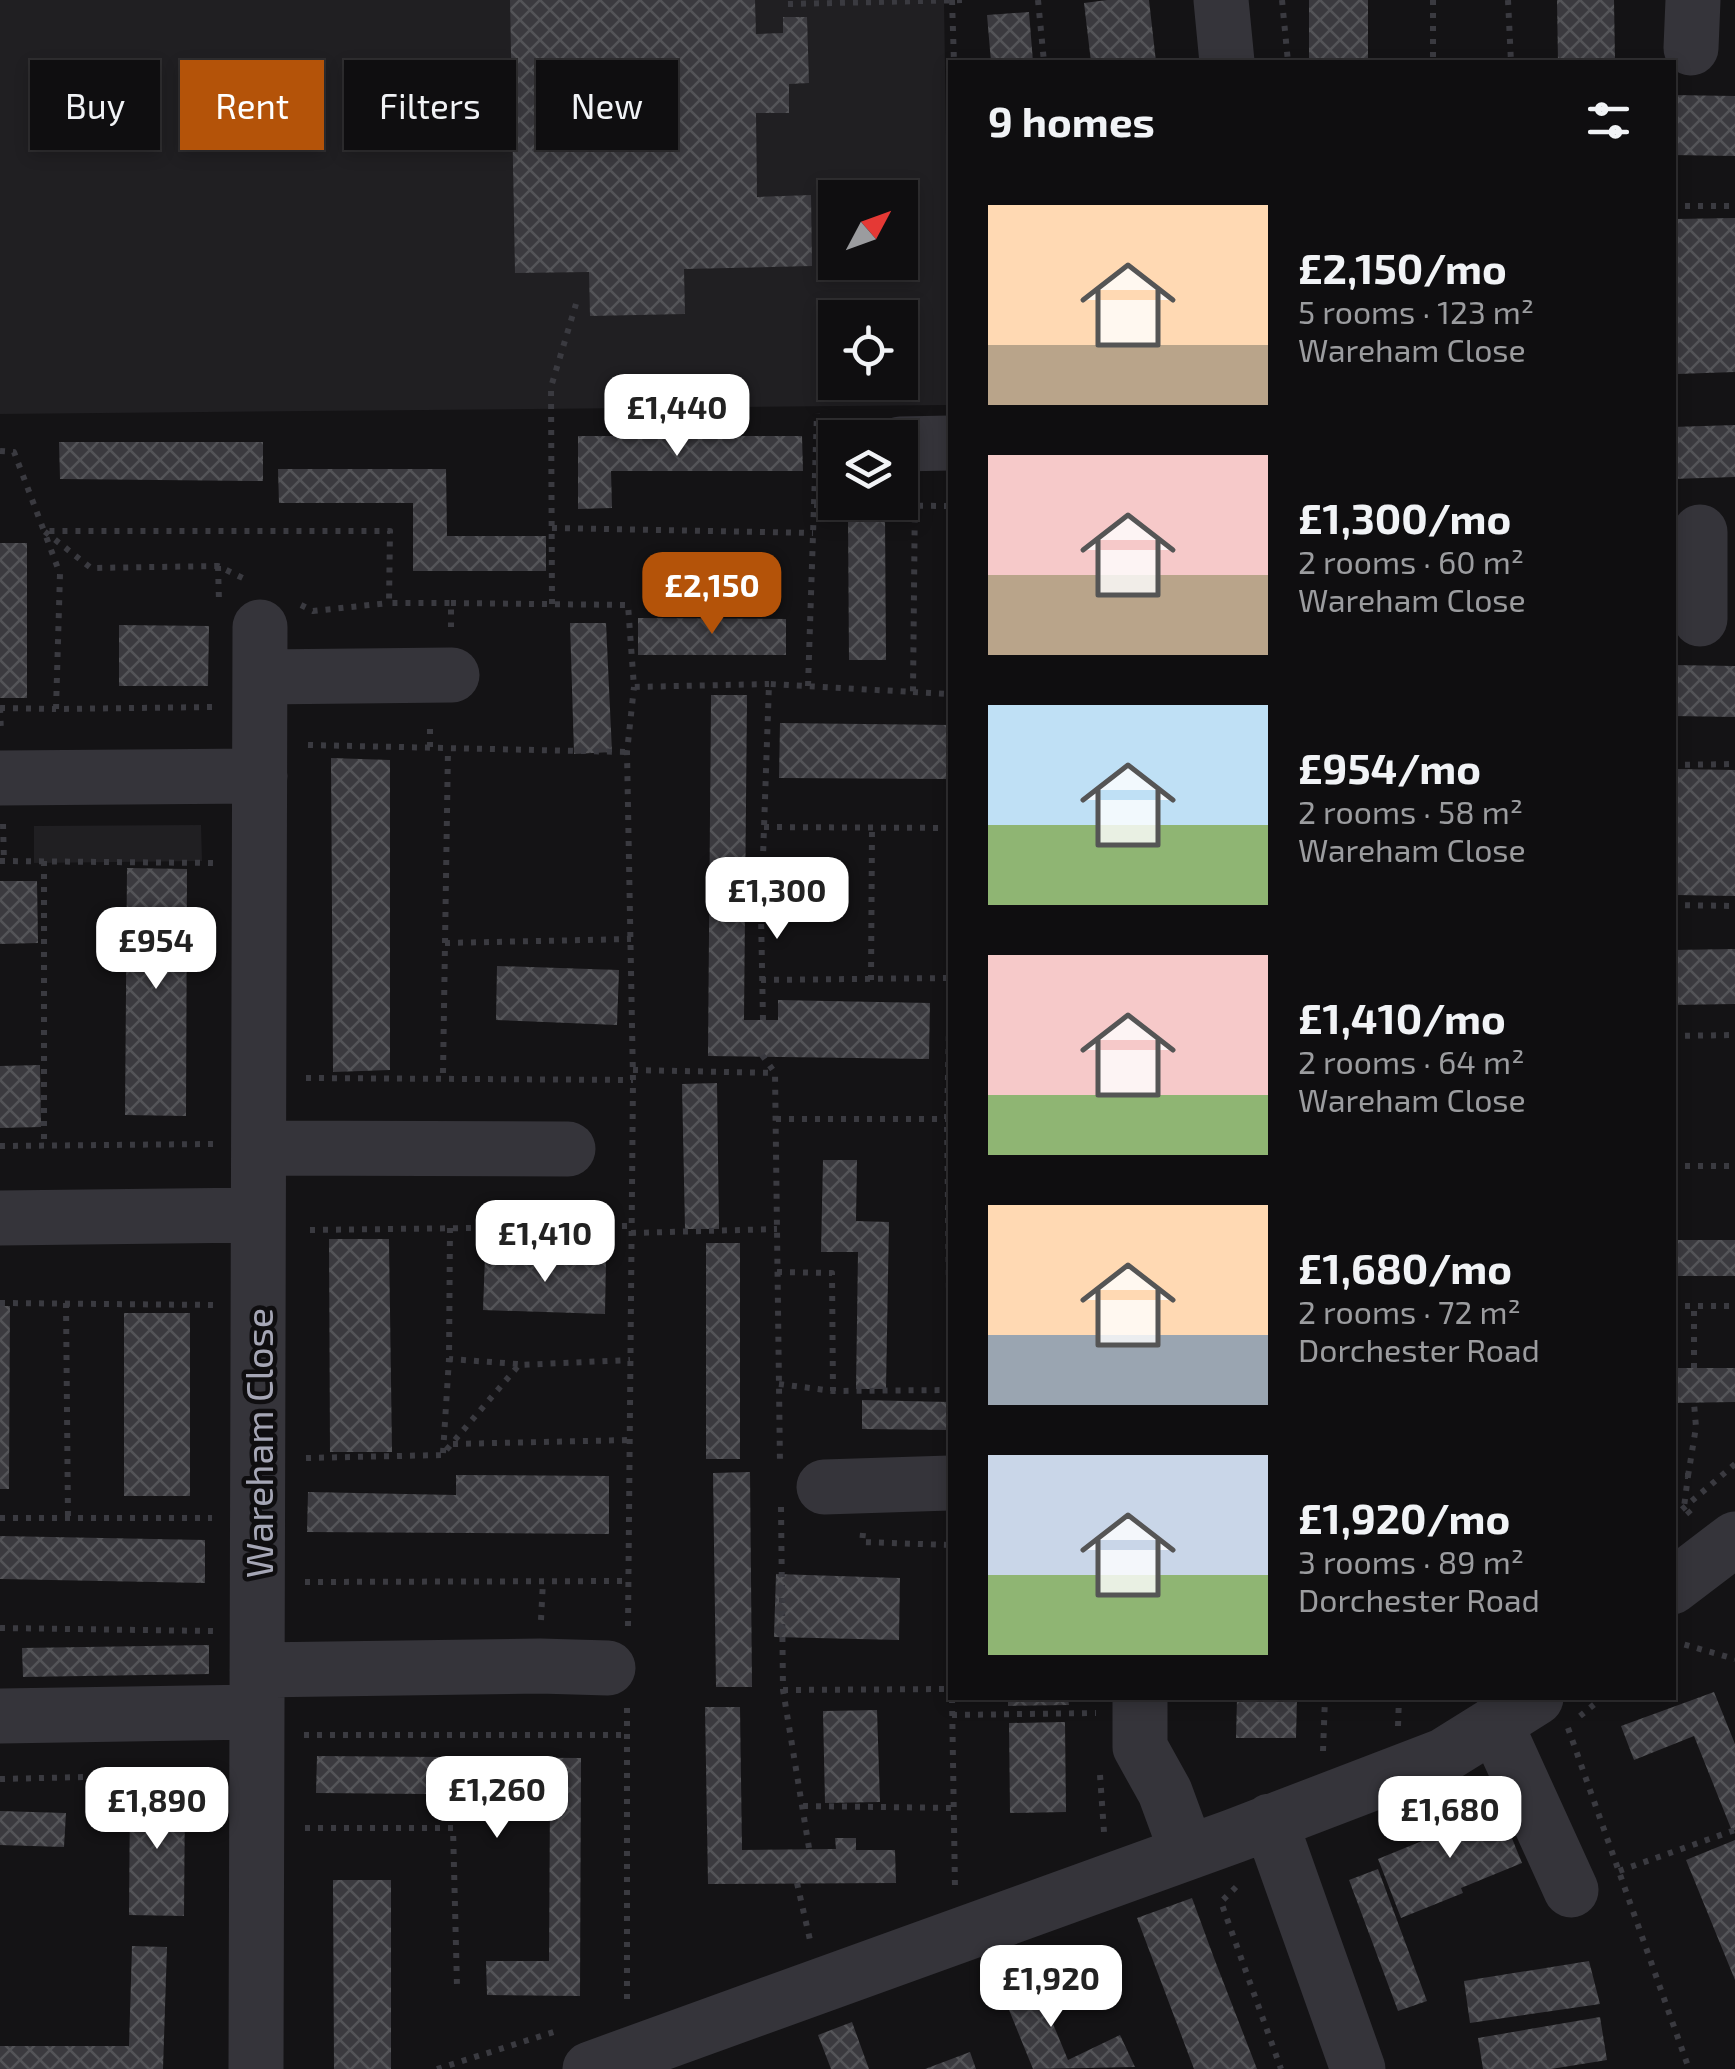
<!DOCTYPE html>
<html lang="en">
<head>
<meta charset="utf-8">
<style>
	body { margin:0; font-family:"Exo 2",sans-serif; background:#181719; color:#f1f3f6; height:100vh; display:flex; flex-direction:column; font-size:38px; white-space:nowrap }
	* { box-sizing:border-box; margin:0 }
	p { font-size:32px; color:#9b9c9f }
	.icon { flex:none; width:55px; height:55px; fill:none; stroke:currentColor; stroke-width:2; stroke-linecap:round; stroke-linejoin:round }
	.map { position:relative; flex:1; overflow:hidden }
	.sheet { position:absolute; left:948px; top:60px; width:728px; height:1640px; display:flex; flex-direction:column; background:#0f0e10; border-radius:0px; box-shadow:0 5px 15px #0003,0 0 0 2px #2f2e30 }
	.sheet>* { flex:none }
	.top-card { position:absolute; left:30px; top:60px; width:768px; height:90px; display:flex; gap:20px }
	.needle { width:65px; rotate:49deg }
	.controls { position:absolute; left:818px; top:180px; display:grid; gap:20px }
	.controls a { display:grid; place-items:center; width:100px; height:100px; border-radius:0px; background:#0f0e10; box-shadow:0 5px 15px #0003,0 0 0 2px #2f2e30; font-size:50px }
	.price { position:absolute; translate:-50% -85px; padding:0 22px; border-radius:20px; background:#fff; color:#222; font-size:32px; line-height:65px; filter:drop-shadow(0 2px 5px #0008) }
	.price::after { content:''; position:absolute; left:50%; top:60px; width:30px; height:22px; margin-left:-15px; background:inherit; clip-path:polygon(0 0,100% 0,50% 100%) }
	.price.current { background:#b45309; color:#fff }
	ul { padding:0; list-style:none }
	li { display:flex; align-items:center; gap:30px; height:250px; padding:0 40px }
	li span { display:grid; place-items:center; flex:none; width:280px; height:200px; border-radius:0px; color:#555 }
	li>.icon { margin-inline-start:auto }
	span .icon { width:120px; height:120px; fill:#fffc; stroke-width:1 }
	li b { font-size:42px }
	h2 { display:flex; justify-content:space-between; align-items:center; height:120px; padding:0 40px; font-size:42px }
	.pill { padding:0 35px; border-radius:0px; background:#0f0e10; box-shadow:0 5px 15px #0003,0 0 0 2px #2f2e30; font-size:35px; line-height:90px }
	.pill.current { background:#b45309; color:#fff }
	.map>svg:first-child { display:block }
	.built { fill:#201f22; fill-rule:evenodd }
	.building { fill:url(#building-cross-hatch) }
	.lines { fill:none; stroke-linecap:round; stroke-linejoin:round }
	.path { stroke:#3a3a40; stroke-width:6; stroke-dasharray:5 8; stroke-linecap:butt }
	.minor { stroke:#35343a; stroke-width:55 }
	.labels { text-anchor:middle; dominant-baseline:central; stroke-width:9; stroke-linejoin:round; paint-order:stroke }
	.street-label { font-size:38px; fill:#a5a6b5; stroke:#0f0e10 }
</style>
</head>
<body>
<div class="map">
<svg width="1735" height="2069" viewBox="0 0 1735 2069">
	<defs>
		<pattern id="building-cross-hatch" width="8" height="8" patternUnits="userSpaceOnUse" patternTransform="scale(2.5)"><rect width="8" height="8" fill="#3b3a3f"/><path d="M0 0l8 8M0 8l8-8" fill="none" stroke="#545458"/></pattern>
	</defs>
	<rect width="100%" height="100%" fill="#141315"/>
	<!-- built -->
	<path class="built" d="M0,0H944L950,405L0,414ZM835,198H900V262H835ZM835,318H900V382H835Z
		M201,825L202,861L34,863V826Z"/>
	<!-- building -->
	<path class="building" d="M510,0H755L756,34L783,33V17H807L809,83L789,84V113H756L757,197L811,195L812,266L684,269L685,314L590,316L589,272L515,273Z
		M1107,0H1149L1156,62H1091L1084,3Z
		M1309,0H1368V62H1309Z
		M1557,0H1614L1615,62H1558Z
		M1029,12L1033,62H991L987,15Z
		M1672,95L1735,96V156L1672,155Z
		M1735,218V372L1677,374L1676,219Z
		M1735,425V477L1672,479V427Z
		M578,436H802L803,471H611L612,508L578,509Z
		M59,442H263V481L60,479Z
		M278,469H446L447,536H546V571H413V503H279Z
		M848,515H885L886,660H849Z
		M0,543H27V698H0Z
		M638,618L786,619V655H638Z
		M570,623H606L612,752L574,754Z
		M119,625L209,626L208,686H119Z
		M1672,665L1735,666V717L1672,716Z
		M711,695H747L744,1020H778V1000L930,1003L929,1059L708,1056Z
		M780,723L950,725V779L779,778Z
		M331,758L390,760V1070L333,1072Z
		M1678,769L1735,770V896L1677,895Z
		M127,868L187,869L186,1116L125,1115Z
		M0,881H37L38,943L0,944Z
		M1735,949V1004L1672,1005V950Z
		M497,966L619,970L617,1025L496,1020Z
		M40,1065L41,1127L0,1128V1066Z
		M717,1083L719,1229H685L682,1084Z
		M823,1160H857L856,1221L889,1222L886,1389H856L858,1252H821Z
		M329,1239H389L392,1452H330Z
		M1672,1240H1735V1276H1672Z
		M706,1243H740V1459H706Z
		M485,1256L606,1260L605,1314L483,1310Z
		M0,1306H10L9,1489H0Z
		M124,1313H190V1496H124Z
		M1672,1368H1735V1402L1672,1403Z
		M862,1400L950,1402V1430L862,1429Z
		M750,1472L752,1687H716L713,1473Z
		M456,1475L609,1476V1534L307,1532L308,1492L456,1495Z
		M0,1536L205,1540V1583L0,1579Z
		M776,1574L900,1578L899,1640L774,1637Z
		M209,1645V1674L23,1677L22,1648Z
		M1714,1692L1735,1744V1830L1732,1831L1694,1736L1634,1760L1621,1726Z
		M1008,1698H1068L1069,1705L1008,1706Z
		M1237,1698H1297L1296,1738H1236Z
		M705,1707H740L742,1850L836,1849L835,1838H856V1850H895L896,1883L708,1884Z
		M877,1710L880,1802L825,1803L823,1711Z
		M1065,1722L1066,1812L1010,1813L1009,1723Z
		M317,1756L581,1758L580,1996L487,1995L486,1961H549L550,1795L316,1793Z
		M130,1789L185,1790L184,1916L129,1915Z
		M1498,1804L1522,1863L1461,1888L1463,1893L1401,1918L1378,1859L1439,1834L1437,1829Z
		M0,1811L66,1813L64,1847L0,1845Z
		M1735,1840V1980L1686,1860Z
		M1378,1869L1427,2001L1398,2011L1349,1880Z
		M333,1880H391V2069H334Z
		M1192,1898L1214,1958L1257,2069H1194L1137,1918Z
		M132,1946L167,1947L163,2069H0V2046H129Z
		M1589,1961L1600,2004L1470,2023L1464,1981Z
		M1029,1966L1068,2060L1120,2035L1135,2067L1033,2069L996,1978Z
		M1600,2017L1607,2060L1551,2069H1483L1478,2038Z
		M852,2022L869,2069H831L818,2035Z
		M970,2052L976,2069H925Z"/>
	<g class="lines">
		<!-- path -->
		<path class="path" d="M952,0L954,62
			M1038,0L1044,62
			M1282,0L1288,62
			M1433,0V62
			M1508,0L1511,62
			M788,4L967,0
			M1672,206H1735
			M0,451L14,452L44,531H390L389,603H451V627
			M814,505L950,506
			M552,528L813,533
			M218,566L219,601
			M451,603L628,605L634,687L769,684
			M552,604L551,387L576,304
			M301,605L313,611L389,603
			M808,686L817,413
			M913,692L950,694
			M212,707L56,709L60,574L44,531L91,568L218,566L249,581
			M0,708L1,732
			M0,708L56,709
			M308,745L627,752
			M430,747V722
			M1672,765L1735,764
			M3,824L4,861
			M764,827L950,828
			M0,861L214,863
			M44,861V1145
			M1672,905L1735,906
			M445,943L631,939
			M761,980L950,978
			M871,980L872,829
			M950,984L947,1119L950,1381
			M763,1020L761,914L769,684L913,692L915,490
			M1672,1036L1735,1035
			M762,1055L775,1073L780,1465
			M633,1070L775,1073
			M443,1073L448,748
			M306,1078L633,1080
			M776,1119H947
			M0,1146L213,1144
			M1672,1166H1735
			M450,1228L449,1359L518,1364
			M310,1230L631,1226
			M631,1233L777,1229
			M777,1272L832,1273L833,1391
			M0,1303L214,1305
			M66,1303L68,1518
			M1672,1306H1735
			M1694,1368V1306
			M779,1384L833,1391L950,1390
			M453,1444L630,1440
			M443,1453L449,1359
			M306,1458L442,1455L519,1365L630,1360
			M1672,1476H1688L1684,1507L1692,1516
			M1688,1476L1696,1427L1694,1403
			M781,1507L783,1690L809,1848
			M0,1518H212
			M1672,1518L1735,1464
			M863,1533L862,1542L949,1545L950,1599
			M305,1582L628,1581
			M541,1620L543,1581
			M628,1626L633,1080L627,752L634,687
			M0,1628L213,1631
			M1672,1641L1735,1659
			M783,1690L950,1689
			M952,1698L955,1888
			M627,1708V2005
			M952,1715L1096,1713
			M1580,1716L1602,1698
			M1398,1726L1399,1698
			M1568,1728L1689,2069
			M304,1735H627
			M1323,1751L1325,1698
			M1100,1775L1104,1832
			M0,1779L213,1774
			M803,1806L955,1808
			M305,1828H453L457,1986
			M1619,1871L1735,1830
			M797,1883L810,1940
			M1236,1887L1221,1902L1281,2069
			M437,2069L560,2030"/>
		<!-- minor -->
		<path class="minor" d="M1221,0L1227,62
			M1691,48L1693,0
			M900,444L950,443
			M1700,619V532
			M260,677L452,675
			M0,778L260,776
			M259,1148L568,1149
			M0,1218L258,1215
			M824,1487L950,1483
			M1672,1587L1735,1539
			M257,1670L540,1666L608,1668
			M1140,1698V1747L1165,1792L1187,1852
			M0,1716L256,1712
			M1495,1723L1571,1890
			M1270,1821L1358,2069
			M256,2069L260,627
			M590,2069L1234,1836L1443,1756L1536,1698"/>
	</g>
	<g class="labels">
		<!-- street labels -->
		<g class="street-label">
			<text transform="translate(258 1443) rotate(-90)">Wareham Close</text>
		</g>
	</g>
</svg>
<div class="controls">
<a><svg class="needle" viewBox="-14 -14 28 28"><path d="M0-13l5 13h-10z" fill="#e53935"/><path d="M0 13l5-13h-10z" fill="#9b9c9f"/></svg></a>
<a><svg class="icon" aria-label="locate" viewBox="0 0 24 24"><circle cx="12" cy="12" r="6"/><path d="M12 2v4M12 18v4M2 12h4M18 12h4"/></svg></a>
<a><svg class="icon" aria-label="layers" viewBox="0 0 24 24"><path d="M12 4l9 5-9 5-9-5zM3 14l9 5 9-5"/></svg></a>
</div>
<b class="price" style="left:677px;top:459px">£1,440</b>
<b class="price current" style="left:712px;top:637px">£2,150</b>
<b class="price" style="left:777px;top:942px">£1,300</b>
<b class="price" style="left:156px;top:992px">£954</b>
<b class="price" style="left:545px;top:1285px">£1,410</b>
<b class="price" style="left:497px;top:1841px">£1,260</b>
<b class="price" style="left:157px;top:1852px">£1,890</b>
<b class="price" style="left:1450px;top:1861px">£1,680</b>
<b class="price" style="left:1051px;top:2030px">£1,920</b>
<div class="top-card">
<a class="pill">Buy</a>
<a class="pill current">Rent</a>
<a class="pill">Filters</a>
<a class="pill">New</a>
</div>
<section class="sheet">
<h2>9 homes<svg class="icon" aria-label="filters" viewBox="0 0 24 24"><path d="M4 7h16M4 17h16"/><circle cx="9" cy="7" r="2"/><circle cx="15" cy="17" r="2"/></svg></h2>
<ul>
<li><span style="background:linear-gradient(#ffd9b3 70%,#b9a48a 0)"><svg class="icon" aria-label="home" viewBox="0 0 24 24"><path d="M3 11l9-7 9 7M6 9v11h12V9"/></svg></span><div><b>£2,150/mo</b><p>5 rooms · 123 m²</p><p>Wareham Close</p></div></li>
<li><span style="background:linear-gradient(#f6c9c9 60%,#b9a48a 0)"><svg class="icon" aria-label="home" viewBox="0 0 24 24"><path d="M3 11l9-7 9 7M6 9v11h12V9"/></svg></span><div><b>£1,300/mo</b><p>2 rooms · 60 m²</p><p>Wareham Close</p></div></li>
<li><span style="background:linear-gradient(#bfe0f5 60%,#8fb573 0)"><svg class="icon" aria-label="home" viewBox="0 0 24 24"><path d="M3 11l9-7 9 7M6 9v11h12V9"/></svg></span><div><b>£954/mo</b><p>2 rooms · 58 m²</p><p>Wareham Close</p></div></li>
<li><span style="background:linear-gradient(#f6c9c9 70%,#8fb573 0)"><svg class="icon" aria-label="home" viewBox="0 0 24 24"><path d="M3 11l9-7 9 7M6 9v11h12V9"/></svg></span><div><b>£1,410/mo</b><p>2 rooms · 64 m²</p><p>Wareham Close</p></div></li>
<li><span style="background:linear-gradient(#ffd9b3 65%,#9aa5b1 0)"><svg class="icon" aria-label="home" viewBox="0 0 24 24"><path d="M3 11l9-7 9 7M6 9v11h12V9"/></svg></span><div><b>£1,680/mo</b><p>2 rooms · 72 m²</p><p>Dorchester Road</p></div></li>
<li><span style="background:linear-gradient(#c9d6e8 60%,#8fb573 0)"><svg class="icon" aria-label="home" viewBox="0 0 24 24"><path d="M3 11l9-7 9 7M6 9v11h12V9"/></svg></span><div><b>£1,920/mo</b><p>3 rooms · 89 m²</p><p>Dorchester Road</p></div></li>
</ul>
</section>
</div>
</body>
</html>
